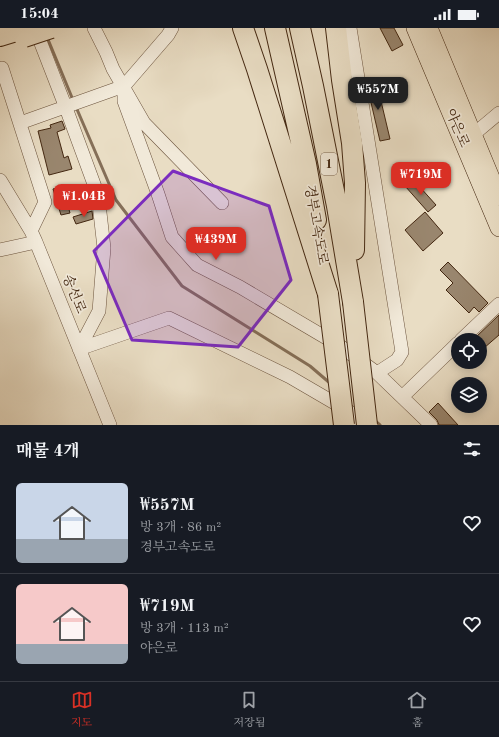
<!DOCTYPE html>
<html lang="ko">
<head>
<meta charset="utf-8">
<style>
	body { margin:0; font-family:"Old Standard TT","Noto Serif KR",serif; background:#20242c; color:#f1f3f6; height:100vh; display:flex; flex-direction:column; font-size:15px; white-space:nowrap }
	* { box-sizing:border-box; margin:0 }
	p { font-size:13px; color:#9ea1a6 }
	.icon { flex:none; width:22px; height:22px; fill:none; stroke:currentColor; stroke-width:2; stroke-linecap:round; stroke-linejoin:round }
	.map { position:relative; height:397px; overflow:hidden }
	.drawer { display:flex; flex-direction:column; background:#171b24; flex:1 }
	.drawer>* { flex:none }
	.controls { position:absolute; left:451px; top:305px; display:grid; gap:8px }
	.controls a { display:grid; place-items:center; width:36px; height:36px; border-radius:50%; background:#171b24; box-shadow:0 2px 10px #0003; font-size:20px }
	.price { position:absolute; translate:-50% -34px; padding:0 9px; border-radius:8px; background:#d93025; color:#fff; font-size:13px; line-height:26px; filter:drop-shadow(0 1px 2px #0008) }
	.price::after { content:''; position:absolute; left:50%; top:24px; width:12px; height:9px; margin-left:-6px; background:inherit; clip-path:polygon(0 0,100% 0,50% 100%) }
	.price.selected { background:#222; color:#fff }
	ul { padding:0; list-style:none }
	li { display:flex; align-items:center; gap:12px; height:100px; padding:0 16px }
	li+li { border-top:1px solid #363941 }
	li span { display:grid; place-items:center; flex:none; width:112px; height:80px; border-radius:6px; color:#555 }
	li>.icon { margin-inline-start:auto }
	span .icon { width:48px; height:48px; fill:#fffc; stroke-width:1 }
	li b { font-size:17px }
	h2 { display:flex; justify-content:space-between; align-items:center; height:48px; padding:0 16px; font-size:17px }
	.status { display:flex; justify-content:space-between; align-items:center; height:28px; padding:0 20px; background:#171b24; direction:ltr }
	.status svg { height:11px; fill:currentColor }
	.menu { display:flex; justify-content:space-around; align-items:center; height:56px; border-top:1px solid #363941; background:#171b24; font-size:11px; color:#9ea1a6 }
	.menu a { display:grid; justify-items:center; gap:2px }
	.menu .selected { color:#d93025 }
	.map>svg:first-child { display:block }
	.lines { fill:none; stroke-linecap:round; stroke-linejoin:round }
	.stream { stroke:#856f58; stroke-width:3 }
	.building { fill:#99866e; stroke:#432711 }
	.minor-casing { stroke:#6c543e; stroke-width:14 }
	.major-casing { stroke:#432711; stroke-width:18 }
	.highway-casing { stroke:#432711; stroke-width:22 }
	.minor { stroke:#f1e9d9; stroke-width:13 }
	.major { stroke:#e9ddc4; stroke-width:17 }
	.highway { stroke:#e9ddc4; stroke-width:20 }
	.highway-bridge-casing { stroke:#432711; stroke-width:22; stroke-linecap:butt }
	.highway-bridge { stroke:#e9ddc4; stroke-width:20 }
	.marked { fill:#7b2cbf; fill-opacity:0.2; stroke:#7b2cbf; stroke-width:3; stroke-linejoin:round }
	.labels { text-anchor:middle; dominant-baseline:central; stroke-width:3.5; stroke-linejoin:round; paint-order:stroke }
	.shield { fill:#f1e9d9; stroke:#77614d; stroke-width:1 }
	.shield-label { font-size:13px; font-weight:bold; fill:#432711 }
	.street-label { font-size:14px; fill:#432711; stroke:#f1e9d9 }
</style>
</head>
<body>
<div class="status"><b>15:04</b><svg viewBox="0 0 49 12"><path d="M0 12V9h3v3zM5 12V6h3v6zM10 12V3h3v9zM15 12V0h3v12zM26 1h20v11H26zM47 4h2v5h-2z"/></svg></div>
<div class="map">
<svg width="499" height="397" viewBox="0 0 499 397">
	<rect width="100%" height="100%" fill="#e9ddc4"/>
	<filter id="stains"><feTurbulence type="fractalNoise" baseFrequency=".005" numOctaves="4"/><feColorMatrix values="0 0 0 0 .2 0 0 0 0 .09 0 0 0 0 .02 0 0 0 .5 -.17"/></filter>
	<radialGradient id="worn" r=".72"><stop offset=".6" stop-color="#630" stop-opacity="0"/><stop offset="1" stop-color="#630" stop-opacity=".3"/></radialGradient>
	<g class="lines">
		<!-- stream -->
		<path class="stream" d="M47,9L73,72
			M76,79L116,172L182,258L310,338L331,356
			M374,392L380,397"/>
	</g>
	<!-- building -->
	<path class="building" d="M380,0H394L403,17L392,23Z
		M376,52L390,111L380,113L369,66L367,54Z
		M62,93L65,101L57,104L64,130L68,128L72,141L49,147L38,103L51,100L50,97Z
		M412,153L417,159L419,158L436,177L428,184L405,158Z
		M62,158L70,185L61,187L53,161Z
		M92,183L93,191L76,196L73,189Z
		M425,184L443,205L423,223L405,202Z
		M448,234L488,275L479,284L474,279L469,285L446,262L453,255L440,242Z
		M499,287V307L484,320L480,315V312H477L475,310Z
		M438,375L458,397H439L437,392L429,384Z"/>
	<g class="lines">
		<!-- minor casing -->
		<g class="minor-casing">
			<path id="minor" d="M31,0L40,13L66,80L98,167L104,220L99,283L79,321
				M94,0L106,24L113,41L144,95L222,175
				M350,0L402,324L397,332L377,345
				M2,40L45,174L31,203
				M124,58V73L158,166L172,209L197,237L240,259L340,318L377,345L431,397
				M20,95L124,58L168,7L172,0
				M474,106L499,85
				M0,152L31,203L36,214L110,397
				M0,222L36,214
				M461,312L499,276
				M79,321L169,290L290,349L350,384L364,397
				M402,369L458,315"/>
		</g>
		<!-- major casing -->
		<g class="major-casing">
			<path id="major" d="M415,0L465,119L499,200
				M429,0L499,169"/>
		</g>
		<!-- highway casing -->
		<g class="highway-casing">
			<path id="highway" d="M243,0L257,41L328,266
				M275,0L306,136L316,192
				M300,0L313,58L337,178L353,274
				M336,0L342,52L352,115L355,155L354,222
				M0,8L26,0"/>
		</g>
		<!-- minor -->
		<use href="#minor" class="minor"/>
		<!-- major -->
		<use href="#major" class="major"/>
		<!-- highway -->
		<use href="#highway" class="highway"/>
		<!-- highway-bridge casing -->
		<g class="highway-bridge-casing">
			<path id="highway-bridge" d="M24,9L51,0
				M328,266L344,397
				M353,274L367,397"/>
		</g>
		<!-- highway-bridge -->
		<use href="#highway-bridge" class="highway-bridge"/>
	</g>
	<!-- marked area -->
	<path class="marked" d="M173,143L269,178L291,252L238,319L132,312L94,223Z"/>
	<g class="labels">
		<!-- shield labels -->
		<rect class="shield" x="321" y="125" width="16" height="22" rx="3"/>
		<g class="shield-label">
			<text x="329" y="136">1</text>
		</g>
		<!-- street labels -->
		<g class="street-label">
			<text transform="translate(457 100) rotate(67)">야은로</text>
			<text transform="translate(316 197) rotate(80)">경부고속도로</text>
			<text transform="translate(74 266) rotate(68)">송선로</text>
		</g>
	</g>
	<rect width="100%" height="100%" filter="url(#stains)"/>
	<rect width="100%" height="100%" fill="url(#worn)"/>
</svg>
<div class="controls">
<a><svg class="icon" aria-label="locate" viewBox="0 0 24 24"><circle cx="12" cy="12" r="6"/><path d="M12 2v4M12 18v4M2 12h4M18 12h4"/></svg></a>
<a><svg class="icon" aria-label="layers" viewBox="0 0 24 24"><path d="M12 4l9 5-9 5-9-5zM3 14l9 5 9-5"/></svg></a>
</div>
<b class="price selected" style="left:378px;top:83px">₩557M</b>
<b class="price" style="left:421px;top:168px">₩719M</b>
<b class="price" style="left:84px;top:190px">₩1.04B</b>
<b class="price" style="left:216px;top:233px">₩439M</b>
</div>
<section class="drawer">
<h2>매물 4개<svg class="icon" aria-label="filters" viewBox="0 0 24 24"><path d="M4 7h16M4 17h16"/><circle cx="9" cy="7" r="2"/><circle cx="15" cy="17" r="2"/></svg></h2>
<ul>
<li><span style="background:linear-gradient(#c9d6e8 70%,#9aa5b1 0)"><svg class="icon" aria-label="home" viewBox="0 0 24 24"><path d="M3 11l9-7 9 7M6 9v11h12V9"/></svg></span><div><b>₩557M</b><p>방 3개 · 86 m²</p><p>경부고속도로</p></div><svg class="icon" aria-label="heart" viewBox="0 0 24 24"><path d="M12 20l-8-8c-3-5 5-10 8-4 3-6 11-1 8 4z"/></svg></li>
<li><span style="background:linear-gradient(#f6c9c9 75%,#9aa5b1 0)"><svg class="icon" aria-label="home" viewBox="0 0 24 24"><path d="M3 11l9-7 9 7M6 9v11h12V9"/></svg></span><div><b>₩719M</b><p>방 3개 · 113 m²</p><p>야은로</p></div><svg class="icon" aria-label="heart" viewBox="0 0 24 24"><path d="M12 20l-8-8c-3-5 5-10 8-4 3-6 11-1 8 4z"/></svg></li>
</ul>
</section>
<nav class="menu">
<a class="selected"><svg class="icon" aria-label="map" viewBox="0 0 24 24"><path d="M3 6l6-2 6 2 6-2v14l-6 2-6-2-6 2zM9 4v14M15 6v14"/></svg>지도</a>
<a><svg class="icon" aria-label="saved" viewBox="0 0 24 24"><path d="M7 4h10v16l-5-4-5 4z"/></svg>저장됨</a>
<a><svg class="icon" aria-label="home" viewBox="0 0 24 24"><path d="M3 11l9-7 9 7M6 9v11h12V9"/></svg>홈</a>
</nav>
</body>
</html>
